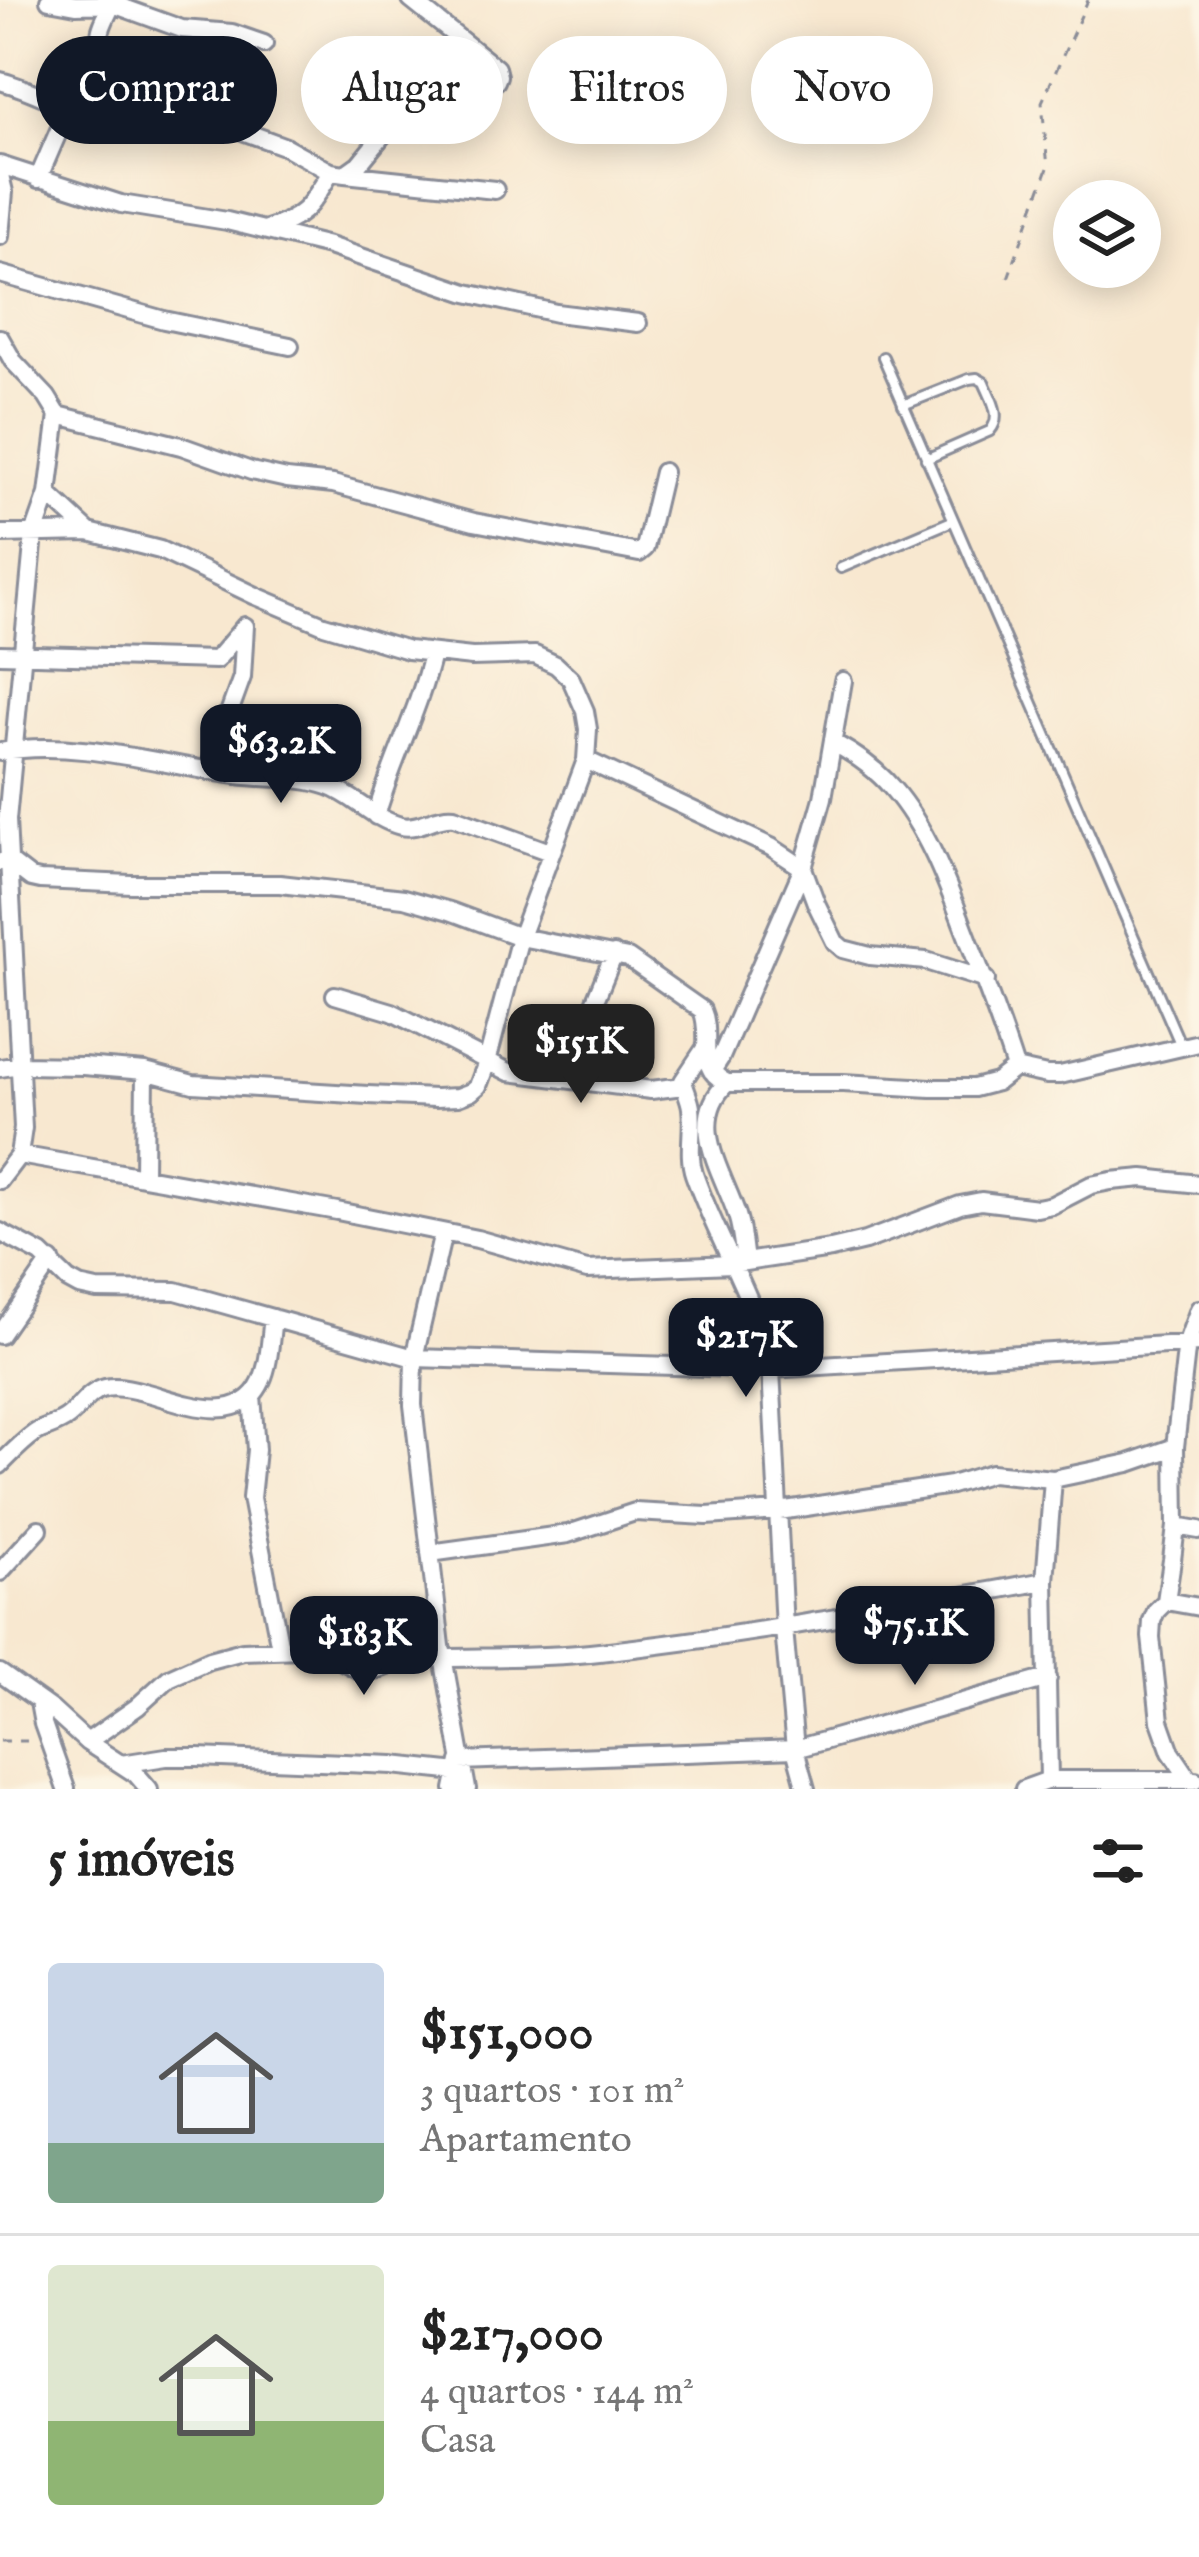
<!DOCTYPE html>
<html lang="pt">
<head>
<meta charset="utf-8">
<style>
	body { margin:0; font-family:"IM FELL English",serif; background:#f2f2f2; color:#222; height:100vh; display:flex; flex-direction:column; font-size:45px; white-space:nowrap }
	* { box-sizing:border-box; margin:0 }
	p { font-size:39px; color:#767676 }
	.icon { flex:none; width:66px; height:66px; fill:none; stroke:currentColor; stroke-width:2; stroke-linecap:round; stroke-linejoin:round }
	.map { position:relative; height:1789px; overflow:hidden }
	.sheet { display:flex; flex-direction:column; background:#fff; flex:1 }
	.sheet>* { flex:none }
	.guide { position:absolute; left:36px; top:36px; width:1128px; height:108px; display:flex; gap:24px }
	.tools { position:absolute; left:1053px; top:180px; display:grid; gap:24px }
	.tools a { display:grid; place-items:center; width:108px; height:108px; border-radius:50%; background:#fff; box-shadow:0 6px 30px #0003; font-size:60px }
	.price { position:absolute; translate:-50% -102px; padding:0 27px; border-radius:24px; background:#111827; color:#fff; font-size:39px; line-height:78px; filter:drop-shadow(0 3px 6px #0008) }
	.price::after { content:''; position:absolute; left:50%; top:72px; width:36px; height:27px; margin-left:-18px; background:inherit; clip-path:polygon(0 0,100% 0,50% 100%) }
	.price.selected { background:#222; color:#fff }
	ul { padding:0; list-style:none }
	li { display:flex; align-items:center; gap:36px; height:300px; padding:0 48px }
	li+li { border-top:3px solid #e0e0e0 }
	li span { display:grid; place-items:center; flex:none; width:336px; height:240px; border-radius:12px; color:#555 }
	li>.icon { margin-inline-start:auto }
	span .icon { width:144px; height:144px; fill:#fffc; stroke-width:1 }
	li b { font-size:51px }
	h2 { display:flex; justify-content:space-between; align-items:center; height:144px; padding:0 48px; font-size:51px }
	.pill { padding:0 42px; border-radius:54px; background:#fff; box-shadow:0 6px 30px #0003; font-size:42px; line-height:108px }
	.pill.selected { background:#111827; color:#fff }
	.map>svg:first-child { display:block }
	.lines { fill:none; stroke-linecap:round; stroke-linejoin:round }
	.lane-casing { stroke:#8a8c97; stroke-width:14 }
	.street-casing { stroke:#8a8c97; stroke-width:22 }
	.path { stroke:#8a8c97; stroke-width:3; stroke-dasharray:9 9; stroke-linecap:butt }
	.lane { stroke:#fff; stroke-width:8 }
	.street { stroke:#fff; stroke-width:16 }
</style>
</head>
<body>
<div class="map">
<svg width="1199" height="1789" viewBox="0 0 1199 1789">
	<rect width="100%" height="100%" fill="#fcf5e5"/>
	<filter id="ink" filterUnits="userSpaceOnUse"><feTurbulence type="fractalNoise" baseFrequency=".00833" numOctaves="2"/><feDisplacementMap in="SourceGraphic" scale="24" xChannelSelector="R" yChannelSelector="G"/><feConvolveMatrix kernelMatrix="1 2 1 2 8 2 1 2 1" color-interpolation-filters="sRGB"/></filter>
	<filter id="wash" filterUnits="userSpaceOnUse"><feTurbulence type="fractalNoise" baseFrequency=".004" numOctaves="4" result="noise"/><feDisplacementMap in="SourceGraphic" scale="48" xChannelSelector="R" yChannelSelector="G"/><feGaussianBlur stdDeviation="2.7" result="paint"/><feColorMatrix in="noise" values="0 0 0 0 0 0 0 0 0 0 0 0 0 0 0 0 0 1.4 0 .05"/><feComposite in="paint" operator="in"/></filter>
	<g filter="url(#wash)">
		<rect width="100%" height="100%" fill="#f8e8d0"/>
	</g>
	<g filter="url(#ink)">
		<g class="lines">
			<!-- lane casing -->
			<g class="lane-casing">
				<path id="lane" d="M883,357L1181,1046
					M903,405L969,379L977,378L984,382C991,399 1003,416 990,431L926,459
					M841,568L952,521"/>
			</g>
			<!-- street casing -->
			<g class="street-casing">
				<path id="street" d="M49,0L76,5L113,4L182,29L232,33L264,44
					M114,0C110,11 99,27 100,38C104,65 140,65 140,107
					M0,81C32,89 61,108 94,113C125,116 149,100 182,109L286,147L331,172L345,174L359,164L411,100L436,103L446,102L496,81L498,76L496,68L411,0
					M0,165L121,204L227,221L329,246L467,293L556,313L638,323
					M345,174L495,190
					M0,175L4,192L0,236
					M38,179L69,107
					M267,229C306,218 311,204 331,172
					M0,274L164,320L290,346
					M0,338L13,361L47,397L58,415L48,494L34,534L7,820L23,1128L19,1155L0,1180
					M58,415L181,446L251,471L287,479L333,484L474,522L639,553L645,548L663,472
					M48,494L89,532
					M0,534L89,532L160,550L256,596L324,625L408,650L472,657L535,655L556,665L571,679L585,711L588,729L586,760L520,937L487,1062L478,1086L471,1092L458,1097L435,1098L368,1095L193,1084L145,1071L83,1066L19,1065L0,1068
					M0,654L216,660L245,626L242,677L208,771
					M834,743C856,755 876,769 892,788C926,827 946,880 964,928C982,975 1000,1020 1015,1068
					M0,752C74,738 162,765 237,775C267,779 300,776 328,786C354,795 373,819 401,826C419,830 435,815 454,817L550,852
					M586,760L771,847L803,868L816,903L835,942L843,949L870,956L926,961L986,980
					M376,816C392,760 419,710 432,654
					M0,862L9,861L31,878L40,880L131,884H280L404,898L450,911L520,937L628,958L702,1010C714,1037 693,1066 727,1083H843L931,1088H974L997,1082L1015,1068L1047,1075H1060L1199,1043
					M335,995L392,1012L509,1072L651,1090L683,1086
					M705,1048L683,1081C685,1090 690,1099 691,1108C694,1130 687,1153 694,1174C717,1241 757,1299 771,1369L784,1629L795,1749L806,1789
					M712,1071L721,1057L803,868L823,798L843,681
					M563,1079L614,954
					M727,1083C686,1122 723,1172 737,1215C742,1230 743,1246 745,1262
					M19,1155L337,1211L477,1239L587,1270L732,1264L831,1249L865,1241L960,1205L981,1201L1037,1208L1052,1205L1091,1185L1111,1181L1143,1178L1199,1184
					M144,1176L145,1071
					M0,1232L41,1254L68,1280L79,1286L97,1290L176,1291L414,1358L771,1369L1199,1343
					M443,1233L414,1358L413,1405L441,1646L467,1789
					M0,1335L51,1261
					M252,1395L256,1450L251,1498L280,1648
					M0,1465C11,1454 22,1442 35,1433C45,1427 58,1425 68,1417C81,1407 88,1392 105,1388C119,1385 137,1390 151,1394C186,1404 240,1426 261,1382C270,1363 270,1338 273,1318
					M1176,1526L1199,1530
					M430,1553L568,1534L635,1512L707,1516L779,1511L951,1485L991,1473L1053,1479L1129,1463L1175,1447
					M0,1572L39,1529
					M1166,1601L1199,1607
					M443,1658C492,1657 542,1658 590,1653C744,1637 894,1608 1045,1581
					M0,1673L52,1710L87,1742L136,1774L149,1789
					M39,1702L43,1724L66,1789
					M87,1742L137,1707L169,1678L209,1660L243,1651L302,1649L326,1652L363,1672L379,1669L441,1646
					M121,1764L166,1757H198L393,1765L458,1772
					M1049,1780L1045,1581L1053,1479
					M1190,1780L1171,1752L1160,1721L1151,1637L1152,1621L1156,1611L1166,1601L1172,1560L1176,1526L1175,1447L1187,1342L1199,1309
					M454,1789L460,1761L795,1749L1048,1678
					M1024,1789L1049,1780H1195"/>
			</g>
			<!-- path -->
			<path class="path" d="M1008,278L1048,168L1042,102L1088,0
				M0,1741H34"/>
			<!-- lane -->
			<use href="#lane" class="lane"/>
			<!-- street -->
			<use href="#street" class="street"/>
		</g>
	</g>
</svg>
<div class="tools">
<a><svg class="icon" aria-label="layers" viewBox="0 0 24 24"><path d="M12 4l9 5-9 5-9-5zM3 14l9 5 9-5"/></svg></a>
</div>
<b class="price" style="left:281px;top:806px">$63.2K</b>
<b class="price selected" style="left:581px;top:1106px">$151K</b>
<b class="price" style="left:746px;top:1400px">$217K</b>
<b class="price" style="left:915px;top:1688px">$75.1K</b>
<b class="price" style="left:364px;top:1698px">$183K</b>
<div class="guide">
<a class="pill selected">Comprar</a>
<a class="pill">Alugar</a>
<a class="pill">Filtros</a>
<a class="pill">Novo</a>
</div>
</div>
<section class="sheet">
<h2>5 imóveis<svg class="icon" aria-label="filters" viewBox="0 0 24 24"><path d="M4 7h16M4 17h16"/><circle cx="9" cy="7" r="2"/><circle cx="15" cy="17" r="2"/></svg></h2>
<ul>
<li><span style="background:linear-gradient(#c9d6e8 75%,#7fa58c 0)"><svg class="icon" aria-label="home" viewBox="0 0 24 24"><path d="M3 11l9-7 9 7M6 9v11h12V9"/></svg></span><div><b>$151,000</b><p>3 quartos · 101 m²</p><p>Apartamento</p></div></li>
<li><span style="background:linear-gradient(#dfe7d0 65%,#8fb573 0)"><svg class="icon" aria-label="home" viewBox="0 0 24 24"><path d="M3 11l9-7 9 7M6 9v11h12V9"/></svg></span><div><b>$217,000</b><p>4 quartos · 144 m²</p><p>Casa</p></div></li>
</ul>
</section>
</body>
</html>
